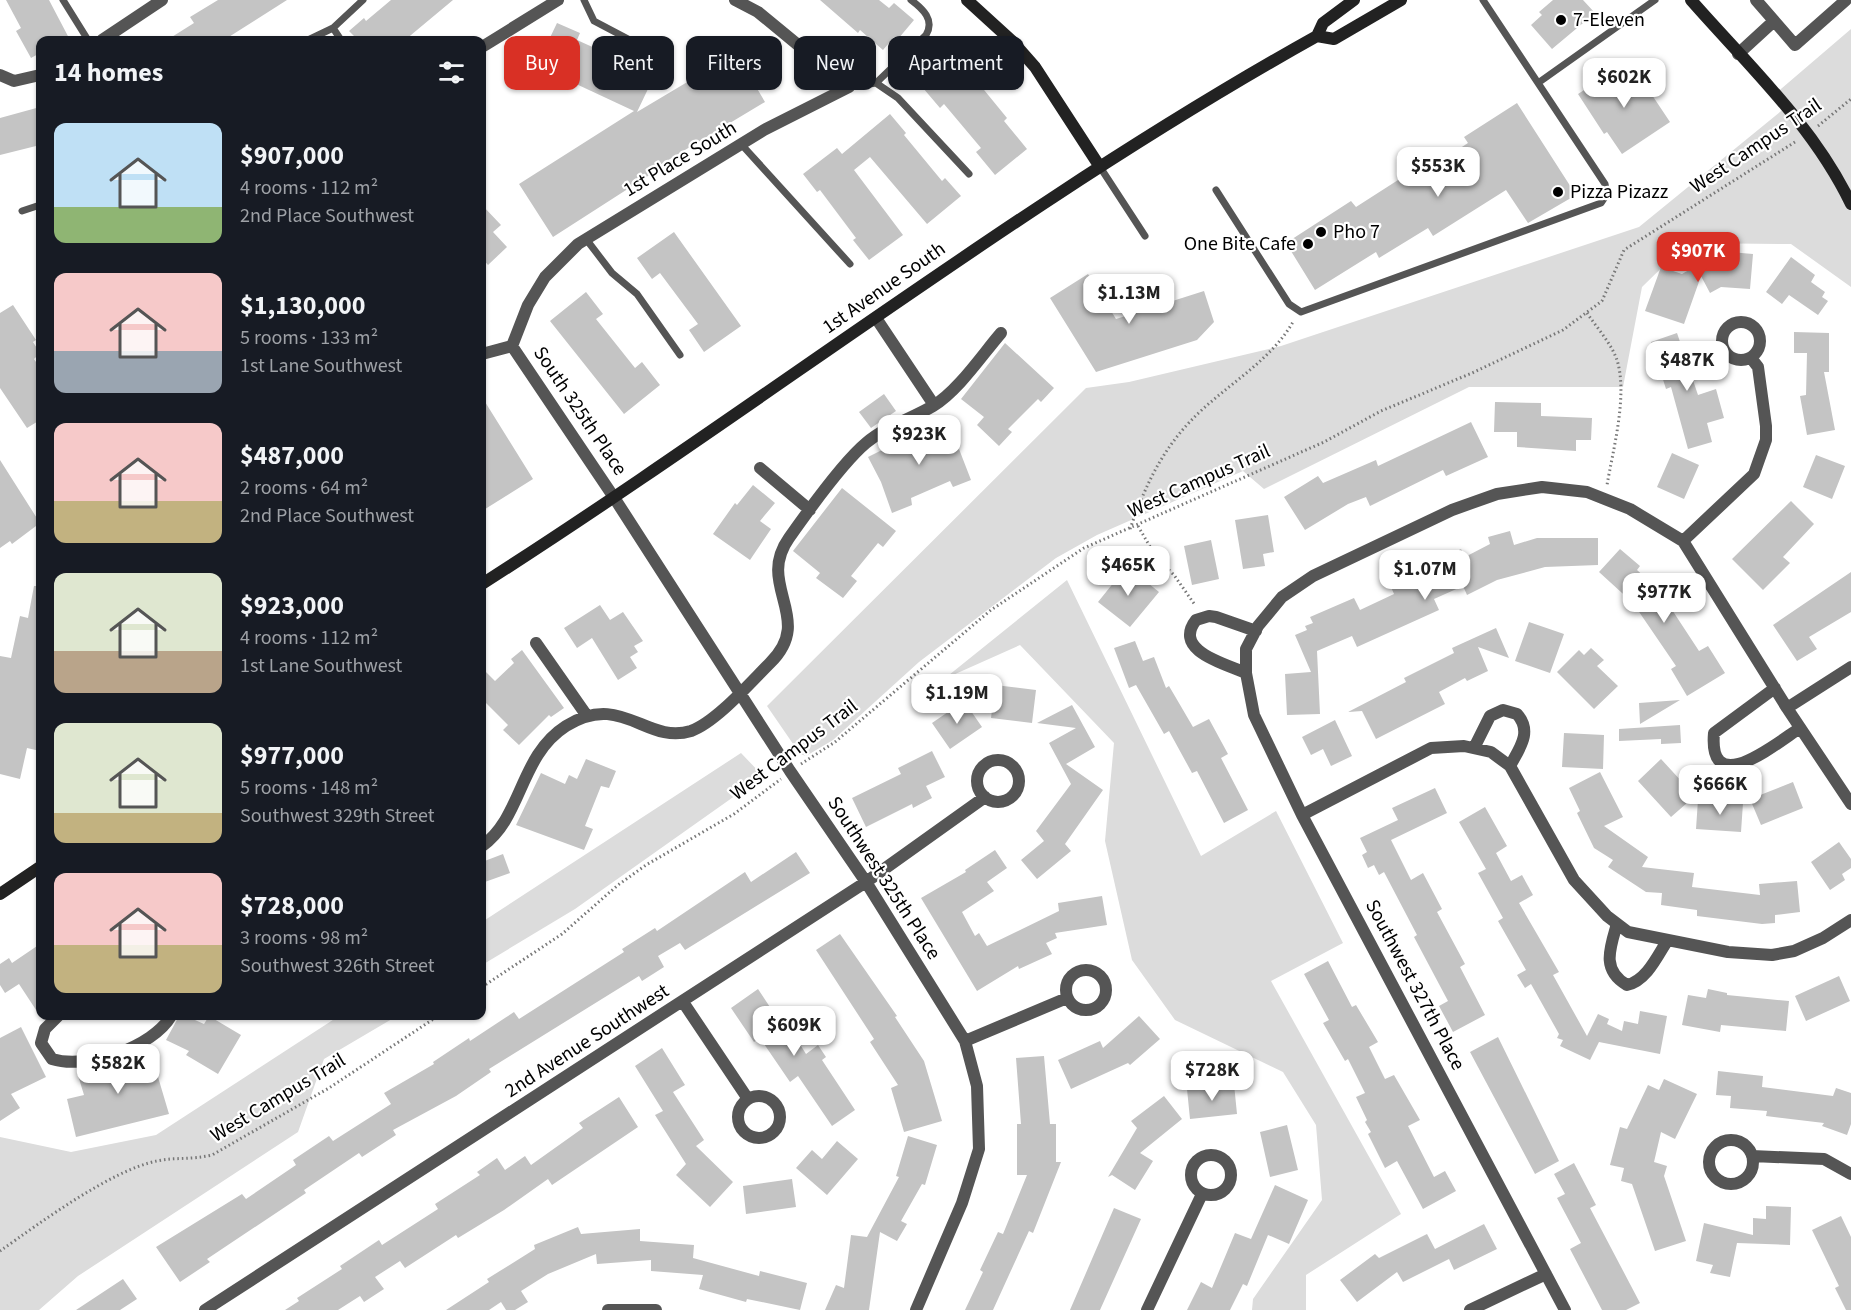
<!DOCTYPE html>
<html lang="en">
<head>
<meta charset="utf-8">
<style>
	body { margin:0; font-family:"Source Sans 3",sans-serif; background:#242831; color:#f1f3f6; height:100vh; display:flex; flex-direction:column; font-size:22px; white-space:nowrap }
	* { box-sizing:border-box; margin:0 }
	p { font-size:20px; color:#9ea1a6 }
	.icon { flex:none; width:33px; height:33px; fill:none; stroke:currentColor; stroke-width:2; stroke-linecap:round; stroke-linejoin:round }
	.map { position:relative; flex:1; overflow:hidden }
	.drawer { position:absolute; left:36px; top:36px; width:450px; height:984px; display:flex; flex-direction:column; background:#171b24; border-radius:12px; box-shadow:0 2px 4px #0004 }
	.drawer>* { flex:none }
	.banner { position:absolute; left:504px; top:36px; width:570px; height:54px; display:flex; gap:12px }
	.price { position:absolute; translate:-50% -51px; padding:0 14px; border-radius:12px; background:#fff; color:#222; font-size:20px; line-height:39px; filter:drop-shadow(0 2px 3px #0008) }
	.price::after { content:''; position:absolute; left:50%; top:36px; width:18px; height:14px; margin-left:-9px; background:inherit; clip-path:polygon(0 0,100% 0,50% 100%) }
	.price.on { background:#d93025; color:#fff }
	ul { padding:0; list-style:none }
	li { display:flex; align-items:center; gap:18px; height:150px; padding:0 18px }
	li span { display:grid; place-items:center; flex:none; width:168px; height:120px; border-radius:12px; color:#555 }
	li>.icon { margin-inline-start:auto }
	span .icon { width:72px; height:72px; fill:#fffc; stroke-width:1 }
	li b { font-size:26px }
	h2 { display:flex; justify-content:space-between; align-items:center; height:72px; padding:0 18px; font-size:26px }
	.tag { padding:0 21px; border-radius:12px; background:#171b24; box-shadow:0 2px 4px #0004; font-size:21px; line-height:54px }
	.tag.on { background:#d93025; color:#fff }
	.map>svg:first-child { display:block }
	.green { fill:#dcdcdc }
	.building { fill:#c4c4c4 }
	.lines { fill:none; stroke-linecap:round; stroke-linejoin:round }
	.path { stroke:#777; stroke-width:3; stroke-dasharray:1.5 3; stroke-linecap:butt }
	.lane { stroke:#555; stroke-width:7 }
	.street { stroke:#555; stroke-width:12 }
	.secondary { stroke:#222; stroke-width:12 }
	.poi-dot { fill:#000; stroke:#fff; stroke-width:2 }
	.labels { text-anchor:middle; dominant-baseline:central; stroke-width:4.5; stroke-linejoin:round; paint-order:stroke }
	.poi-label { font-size:20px; fill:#000; stroke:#fff; text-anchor:start }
	.street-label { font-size:20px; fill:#000; stroke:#fff }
</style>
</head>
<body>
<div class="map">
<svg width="1851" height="1310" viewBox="0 0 1851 1310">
	<rect width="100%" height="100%" fill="#fff"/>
	<!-- green -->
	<path class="green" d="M1851,29V287L1791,244L1687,243L1642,287L1623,387H1469L1264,489L1243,471L1097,535L1056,558L919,662L833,740L806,756L800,754L767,706L1086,388L1129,382L1281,346L1639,227L1786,107L1775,94Z
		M1067,580L1201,856L1276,811L1343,943L1271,981L1401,1214L1306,1275V1310H1252L1253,1299L1322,1200L1316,1125L1283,1072L1175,1020L1132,960L1105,841L1114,743L1020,645L944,679Z
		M741,753L763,776L575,909L482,965V922Z
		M339,1016H397L324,1059L298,1132L78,1276L39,1310H0V1137L71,1152L156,1135Z"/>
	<!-- building -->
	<path class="building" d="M6,0H49L70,40H40V53L31,58L16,31L21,28Z
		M218,0H287L224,40H167L194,23L190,17Z
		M391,0H453L405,40H358L349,31L364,18L366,21Z
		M820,0H879L889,8L894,3L914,20L898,39L894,37L883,50L860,30L858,33Z
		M1553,0H1583L1595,13L1552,49L1531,25L1542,15L1539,12Z
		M557,23L580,33L577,40L630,64L633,56L658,68L637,112L736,53L765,102L650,171L651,174L553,237L519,184L634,111L559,76L561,72L543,64L551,48L546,46Z
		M955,62L976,88L980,85L1007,118L1004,121L1027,149L995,175L976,152L981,148L944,104L940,108L923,88Z
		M1624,64L1636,82L1638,81L1645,91L1648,89L1670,122L1622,154L1607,132L1604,134L1578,94Z
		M1517,103L1576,195L1528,223L1506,190L1433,236L1428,228L1379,258L1376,252L1315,290L1286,243L1351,201L1356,207L1409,173L1413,179L1468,143L1464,137Z
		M40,107V145L0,155V118Z
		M890,114L906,133L904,135L942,181L945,178L961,196L927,224L870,157L854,170L903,235L869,260L853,240L856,238L820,190L817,192L803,174L837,148L842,154Z
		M482,205L501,225L493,232L507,247L488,265L482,258Z
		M674,232L741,326L704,352L689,330L698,324L660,273L652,279L637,258Z
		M1727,248L1730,252L1753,254L1750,289L1721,287L1710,293L1701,276L1684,324L1645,311L1661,267L1682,274Z
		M1791,257L1815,275L1811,282L1825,292L1822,297L1828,301L1818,315L1789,295L1782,304L1766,292Z
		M1088,274L1116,319L1204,291L1214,322L1197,340L1096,372L1050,298Z
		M586,292L603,314L596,319L635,368L642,362L660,385L624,414L550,321Z
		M13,305L36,340L33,342L40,353L34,359L40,368V420L27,428L0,388V313Z
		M1794,332L1829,333V372H1824L1835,430L1807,435L1800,396L1806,395L1807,353H1794Z
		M1677,333L1698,395L1716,389L1724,418L1707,423L1712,442L1688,449L1671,387L1666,389L1651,342Z
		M1005,343L1054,388L1041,402L1038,399L1008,429L1012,432L999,446L977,425L984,417L961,399Z
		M884,394L896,411L871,428L859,412Z
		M482,397L533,479L482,511Z
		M1495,402L1541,403V416L1592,418L1591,440H1576V451L1517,447V432H1494Z
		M940,421L955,451L959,449L971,480L953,487L950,481L911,498L912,505L892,513L881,482L868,457Z
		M1471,422L1488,457L1446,476L1443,470L1370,506L1366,497L1348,504L1305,530L1284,497L1318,476L1323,483L1376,460L1378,466Z
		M1672,453L1699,465L1684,499L1657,487Z
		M1816,455L1845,466L1832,499L1803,487Z
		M0,460L40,523L12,544L10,541L0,548Z
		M753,485L775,503L760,521L771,529L750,560L713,534L735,503L737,505Z
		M842,488L896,531L883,547L878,543L851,576L857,581L843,598L816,578L820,573L793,551Z
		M1791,501L1814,524L1783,557L1790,563L1763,590L1732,559Z
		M1268,515L1274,552L1263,554L1265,566L1243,569L1235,520Z
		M1510,531L1514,545L1537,538H1598V565L1545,567L1497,580L1467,595L1463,586L1434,599L1439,610L1357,647L1352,636L1317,651L1320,714L1287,715L1285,674L1311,672L1295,635L1307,630L1305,626L1313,623L1310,617L1354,598L1360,610L1394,594L1388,580L1408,571L1413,582L1446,566L1442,558L1461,549L1465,557L1490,544L1488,537Z
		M1211,540L1219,579L1192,585L1184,546Z
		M1620,549L1640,566L1637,570L1659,590L1699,651L1708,646L1725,673L1687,696L1671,669L1676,666L1633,603L1599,572Z
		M1127,566L1159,592L1130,627L1098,602Z
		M1851,572V612L1809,637L1817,649L1797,661L1773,625Z
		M34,586H40V751L27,748L20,779L0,774V656L11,658L20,616L28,618Z
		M600,605L610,620L623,612L643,641L634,646L638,652L630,657L637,668L618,680L592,638L577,648L564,628Z
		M1529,622L1564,634L1550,673L1515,661Z
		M1496,628L1509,658L1478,647L1488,671L1467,681L1465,678L1439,692L1445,704L1376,739L1362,711L1348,712L1406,682L1404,678L1454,653L1452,648Z
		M1135,641L1143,661L1154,657L1166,688L1169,686L1193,727L1209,719L1228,754L1221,758L1248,810L1224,823L1197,771L1192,773L1169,731L1164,734L1136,685L1129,688L1114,648Z
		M1591,648L1604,660L1597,666L1618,686L1594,709L1557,672L1579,650L1584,655Z
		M522,650L564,708L551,717L549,715L519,745L503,730L508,725L482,699V668L495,681L514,663L511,659Z
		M995,685L1036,690L1032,723L991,718Z
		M1680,700L1640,724L1639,703Z
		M964,701L982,727L950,749L932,723Z
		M1072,705L1095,747L1066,764L1103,790L1065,844L1071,851L1037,879L1021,860L1044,841L1036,831L1071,784L1049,743L1076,728L1037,723Z
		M1335,720L1352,756L1331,766L1323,749L1311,755L1302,737Z
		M1680,725L1681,743L1661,744V739L1619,741V729Z
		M1564,733L1604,735L1603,769L1562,767Z
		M932,751L945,777L926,786L932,798L913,808L912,804L866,827L852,798L901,774L898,768Z
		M586,759L616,771L609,788L601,786L585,826L593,829L584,850L516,825L541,773L565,784L569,775L577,779Z
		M1661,759L1695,796L1671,817L1638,781Z
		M1600,772L1623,817L1604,826L1648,857L1642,867L1694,873L1692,887L1760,895L1759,884L1797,881L1800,912L1775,915V923L1762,924L1697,916V910L1661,905L1662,893L1646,892L1608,867L1613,860L1594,848L1577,813L1580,811L1569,788Z
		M1793,782L1803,808L1761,825L1750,799Z
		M1435,788L1447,813L1391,840L1411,880L1423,873L1442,909L1437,912L1465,964L1460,967L1485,1015L1453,1032L1439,1006L1448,1001L1414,937L1417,935L1384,872L1379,875L1374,865L1368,868L1362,855L1367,852L1360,838L1398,820L1392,808Z
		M1698,800L1743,803L1741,832L1696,829Z
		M1485,807L1507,846L1496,853L1511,881L1522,875L1533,895L1519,903L1559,972L1553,975L1587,1036L1598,1014L1609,1019L1607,1024L1622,1031L1624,1021L1638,1024L1640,1011L1667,1016L1660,1054L1599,1042L1590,1060L1560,1046L1563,1040L1557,1038L1559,1034L1531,984L1525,988L1517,975L1526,970L1498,921L1503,918L1478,873L1486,869L1459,822Z
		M1839,842L1851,859V868L1842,874L1845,880L1830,890L1811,862Z
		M995,850L1007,868L987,882L994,891L962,912L975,936L979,933L987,946L1059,911L1058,903L1102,896L1107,925L1055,933L1057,938L1046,943L1052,954L1019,969L1018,966L977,991L921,898L966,872L965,870Z
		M796,852L810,873L685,950L680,943L658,956L664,967L642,981L639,976L489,1069L491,1072L456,1096L393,1130L396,1135L362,1157L359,1153L304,1190L306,1193L207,1259L210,1262L180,1282L156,1247L242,1194L246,1199L296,1165L293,1160L329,1136L333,1141L391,1104L384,1093L434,1064L433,1062L469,1038L470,1041L514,1012L519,1019L624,952L622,949L655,928L657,931L745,872L751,882Z
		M503,854L510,873L482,883V862Z
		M840,934L897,1016L895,1017L924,1061L942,1121L904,1132L891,1088L898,1085L870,1042L874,1039L816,950Z
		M40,944V1016L19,984L5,993L0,985V964L9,958L12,963Z
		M1328,961L1352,1007L1356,1005L1378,1042L1369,1047L1385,1079L1394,1075L1420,1120L1408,1126L1434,1177L1445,1171L1456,1191L1423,1209L1397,1161L1385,1168L1368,1134L1371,1132L1365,1122L1367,1120L1356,1097L1365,1093L1348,1059L1345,1061L1323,1023L1329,1020L1304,974Z
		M1839,976L1850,1001L1806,1021L1795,996Z
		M758,989L787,1033L791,1030L806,1054L818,1045L826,1057L822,1060L855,1110L832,1126L798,1076L790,1082L760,1038L754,1042L731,1008Z
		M1708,989L1727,993V995L1789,1001L1786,1031L1721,1025L1720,1032L1682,1025L1688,995L1706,998Z
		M179,1016H186L204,1024L209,1016L241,1035L218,1074L186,1055L189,1051L166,1040Z
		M1139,1016L1160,1039L1130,1065L1128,1063L1071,1089L1058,1060L1100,1041L1103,1048Z
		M21,1027L46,1077L11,1094L20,1108L0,1121V1038Z
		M1498,1037L1559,1161L1535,1174L1470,1052Z
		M662,1048L685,1085L673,1092L704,1140L696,1146L733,1182L710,1207L676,1175L686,1164L655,1115L663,1111L635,1066Z
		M150,1050L169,1114L76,1137L67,1099L84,1095L77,1072L120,1061Z
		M1044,1056L1050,1124H1056V1162H1061L1033,1233L1029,1231L993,1310H965L983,1272L980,1270L998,1232L1003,1234L1027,1175H1017V1124H1021L1016,1058Z
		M1718,1071L1763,1076L1762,1087L1833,1096L1836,1088L1851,1093V1124L1847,1135L1822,1126L1824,1123L1766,1116L1767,1111L1730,1108L1731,1096L1716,1095Z
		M1664,1079L1697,1094L1675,1139L1661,1132L1654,1162L1667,1166L1664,1176L1686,1241L1655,1251L1632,1184L1621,1181L1624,1168L1610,1165L1620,1127L1627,1129L1648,1085L1659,1090Z
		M1234,1084L1237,1114L1190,1119L1187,1089Z
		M1164,1096L1182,1119L1140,1153L1153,1161L1135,1190L1112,1175L1108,1177L1137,1128L1131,1121Z
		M619,1097L638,1127L552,1185L548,1179L504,1210L458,1238L456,1235L405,1268L400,1261L375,1277L384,1289L364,1302L360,1296L338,1310H285L299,1301L297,1298L342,1269L340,1266L379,1240L382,1245L438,1209L435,1204L480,1175L477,1172L497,1158L505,1170L525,1156L531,1165L583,1128L579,1123Z
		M1287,1125L1298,1170L1270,1177L1260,1132Z
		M908,1136L937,1145L925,1185L922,1184L901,1221L907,1224L897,1241L880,1232L869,1310H825L836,1285L844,1288L851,1235L867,1237L899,1177L896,1176Z
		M837,1141L858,1159L827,1195L796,1168L812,1150L822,1159Z
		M1574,1163L1596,1205L1590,1208L1640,1303L1626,1310H1602L1570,1249L1581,1243L1557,1198L1565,1194L1554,1174Z
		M792,1179L796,1207L746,1214L743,1186Z
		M1275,1185L1308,1200L1289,1244L1268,1235L1247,1286L1243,1284L1230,1310H1187L1201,1282L1212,1288L1235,1233L1251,1239Z
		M1766,1206L1791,1207L1790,1245L1737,1243L1730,1277L1710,1273L1713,1265L1696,1261L1704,1223L1753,1235V1218L1766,1219Z
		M1114,1208L1141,1219L1100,1310H1070Z
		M1841,1216L1851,1237V1310H1846L1835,1288L1839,1286L1812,1230Z
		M1484,1224L1497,1249L1454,1270L1449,1259L1403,1282L1397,1272L1357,1302L1340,1280L1375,1254L1379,1258L1427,1234L1435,1249Z
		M578,1227L581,1234L640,1229V1241L694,1245L693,1258L759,1276L760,1271L807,1283L800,1310L747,1299L746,1302L699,1289L703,1275L651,1271V1260L597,1264L596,1254L548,1274L521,1291L528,1302L515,1310H506L501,1302L489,1310H446L489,1282L487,1279L535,1249L534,1245Z
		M123,1279L137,1299L120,1310H76Z"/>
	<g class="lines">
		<!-- path -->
		<path class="path" d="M1818,126L1851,99
			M1587,313C1597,328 1611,343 1617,360C1628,395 1613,450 1607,485
			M1138,526L1156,557L1174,575L1195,605
			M1130,529C1147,481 1165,443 1204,408C1235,380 1272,358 1293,322
			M801,764L835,742L991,610L1084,548L1324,442L1381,411L1472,373L1563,330L1602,301L1624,250L1795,142
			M482,987L562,934L618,885L646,865L734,814L781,779
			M0,1251C40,1223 111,1170 157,1161C175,1157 191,1160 212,1155L329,1088L438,1016"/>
		<!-- lane -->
		<path class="lane" d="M63,0L88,40
			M584,0L594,21L649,50
			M333,28L363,0
			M308,40L333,28L341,40
			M876,83L898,98L969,174
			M1538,83L1655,0
			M849,87L876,83L926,35C935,20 923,9 911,0
			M741,144L850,264
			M1100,167L1145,236
			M1216,190L1289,304L1301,312L1601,203L1607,194L1605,184L1483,0
			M22,211L40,205
			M586,239L612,273L637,294L680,355"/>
		<!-- street -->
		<path class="street" d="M1756,0L1795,45L1846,0
			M102,40L162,0
			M482,47L558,0
			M1738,54L1774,21
			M0,75L14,81L40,75
			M876,318L934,405
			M1722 341a19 19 0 1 1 38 0a19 19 0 1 1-38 0Z
			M512,346L615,499L790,771L866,882L965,1041L977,1086L979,1149L962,1203L916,1310
			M482,354L512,346L528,305L545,277L578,244L764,130L849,87L758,12L735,0
			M760,468L810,510
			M1683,541L1754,474L1766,440V426L1758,367L1751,358
			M536,643L587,716
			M1246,673C1226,664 1172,651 1196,620L1209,616L1216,617L1256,631
			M1775,688L1714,733C1708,801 1778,742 1800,728
			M1787,708L1851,667
			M1474,748L1490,716L1503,710L1517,714C1533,732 1519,749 1510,766
			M977 781a21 21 0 1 1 42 0a21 21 0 1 1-42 0Z
			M1302,815L1431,748L1464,746L1491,752L1510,766L1574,880L1607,916L1628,932L1728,952L1772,955L1794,951L1823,938L1851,920
			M482,846C523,817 519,756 566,726C622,691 646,745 691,731C716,722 750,683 770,663C816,618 755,586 789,538C808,511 842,463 866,443C886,426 911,419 933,406C958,391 982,355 1001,333
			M1617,924C1610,948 1601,970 1627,985C1646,981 1657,957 1667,941
			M1066 990a20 20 0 1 1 40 0a20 20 0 1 1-40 0Z
			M683,1002L748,1099
			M58,1016L45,1029L41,1043L52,1059C87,1070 153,1047 171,1016
			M965,1041L1067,998
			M738 1117a21 21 0 1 1 42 0a21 21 0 1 1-42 0Z
			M1709 1162a22 22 0 1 1 44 0a22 22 0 1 1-44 0Z
			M1191 1175a20 20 0 1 1 40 0a20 20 0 1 1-40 0Z
			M1752,1156L1824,1159L1851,1174
			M205,1310L866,882L985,797
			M608,1310H656
			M1147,1310L1202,1194
			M1470,1310L1546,1274
			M1565,1310L1302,815L1254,715L1246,673V649L1258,626L1282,597L1313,576L1452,510L1497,494L1542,487L1587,492L1630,509L1683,541L1787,708L1851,804"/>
		<!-- secondary -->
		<path class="secondary" d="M967,0L1013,42L1035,67L1100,167
			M1691,0C1748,65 1813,125 1851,204
			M1317,36L1334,39L1401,0
			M482,584C762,405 1026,198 1317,36L1323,23L1354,0
			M0,894L40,867"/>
	</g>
	<!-- markers -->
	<g class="poi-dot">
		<circle cx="1561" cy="20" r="6"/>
		<circle cx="1558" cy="192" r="6"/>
		<circle cx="1321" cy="232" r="6"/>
		<circle cx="1308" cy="244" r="6"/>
	</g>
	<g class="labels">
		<!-- poi labels -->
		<g class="poi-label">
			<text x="1573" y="20">7-Eleven</text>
			<text x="1570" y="192">Pizza Pizazz</text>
			<text x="1333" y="232">Pho 7</text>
			<text x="1296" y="244" text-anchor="end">One Bite Cafe</text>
		</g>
		<!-- street labels -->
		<g class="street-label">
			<text transform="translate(1756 146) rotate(-34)">West Campus Trail</text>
			<text transform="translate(680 159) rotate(-31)">1st Place South</text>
			<text transform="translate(884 288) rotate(-35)">1st Avenue South</text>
			<text transform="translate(580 411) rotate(56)">South 325th Place</text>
			<text transform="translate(1199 481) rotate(-24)">West Campus Trail</text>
			<text transform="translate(794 750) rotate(-37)">West Campus Trail</text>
			<text transform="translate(884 878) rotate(57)">Southwest 325th Place</text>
			<text transform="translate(1415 985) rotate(62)">Southwest 327th Place</text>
			<text transform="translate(587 1041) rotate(-33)">2nd Avenue Southwest</text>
			<text transform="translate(278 1098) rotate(-31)">West Campus Trail</text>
		</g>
	</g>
</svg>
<b class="price" style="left:1624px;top:109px">$602K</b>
<b class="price" style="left:1438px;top:198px">$553K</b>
<b class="price on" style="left:1698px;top:283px">$907K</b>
<b class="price" style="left:1129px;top:325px">$1.13M</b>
<b class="price" style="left:1687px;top:392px">$487K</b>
<b class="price" style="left:919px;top:466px">$923K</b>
<b class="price" style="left:1128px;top:597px">$465K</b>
<b class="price" style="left:1425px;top:601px">$1.07M</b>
<b class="price" style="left:1664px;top:624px">$977K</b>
<b class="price" style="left:957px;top:725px">$1.19M</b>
<b class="price" style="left:1720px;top:816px">$666K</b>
<b class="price" style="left:794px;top:1057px">$609K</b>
<b class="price" style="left:118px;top:1095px">$582K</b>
<b class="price" style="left:1212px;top:1102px">$728K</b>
<div class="banner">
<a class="tag on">Buy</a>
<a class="tag">Rent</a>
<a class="tag">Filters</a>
<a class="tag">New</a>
<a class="tag">Apartment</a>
</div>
<section class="drawer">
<h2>14 homes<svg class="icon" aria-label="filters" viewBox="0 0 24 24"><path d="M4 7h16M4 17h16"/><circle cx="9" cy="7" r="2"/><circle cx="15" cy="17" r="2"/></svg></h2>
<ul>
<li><span style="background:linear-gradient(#bfe0f5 70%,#8fb573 0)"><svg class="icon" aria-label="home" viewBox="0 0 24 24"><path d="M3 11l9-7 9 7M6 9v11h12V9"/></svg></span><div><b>$907,000</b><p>4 rooms · 112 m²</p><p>2nd Place Southwest</p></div></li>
<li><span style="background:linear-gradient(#f6c9c9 65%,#9aa5b1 0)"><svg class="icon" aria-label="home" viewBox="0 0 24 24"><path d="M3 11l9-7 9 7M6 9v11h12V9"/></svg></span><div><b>$1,130,000</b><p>5 rooms · 133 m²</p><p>1st Lane Southwest</p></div></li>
<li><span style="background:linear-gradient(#f6c9c9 65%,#c2b280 0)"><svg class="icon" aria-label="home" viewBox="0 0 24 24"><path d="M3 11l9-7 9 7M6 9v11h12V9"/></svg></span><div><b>$487,000</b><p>2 rooms · 64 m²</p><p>2nd Place Southwest</p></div></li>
<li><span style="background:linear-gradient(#dfe7d0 65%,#b9a48a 0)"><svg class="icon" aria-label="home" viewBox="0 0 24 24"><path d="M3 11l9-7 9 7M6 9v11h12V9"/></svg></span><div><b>$923,000</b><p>4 rooms · 112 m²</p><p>1st Lane Southwest</p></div></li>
<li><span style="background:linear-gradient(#dfe7d0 75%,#c2b280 0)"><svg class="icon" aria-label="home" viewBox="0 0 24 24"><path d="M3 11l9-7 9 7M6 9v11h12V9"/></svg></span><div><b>$977,000</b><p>5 rooms · 148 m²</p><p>Southwest 329th Street</p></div></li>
<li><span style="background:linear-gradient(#f6c9c9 60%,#c2b280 0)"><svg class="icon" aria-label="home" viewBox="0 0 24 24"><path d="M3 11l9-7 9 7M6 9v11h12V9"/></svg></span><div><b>$728,000</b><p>3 rooms · 98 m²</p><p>Southwest 326th Street</p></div></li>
</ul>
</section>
</div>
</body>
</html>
